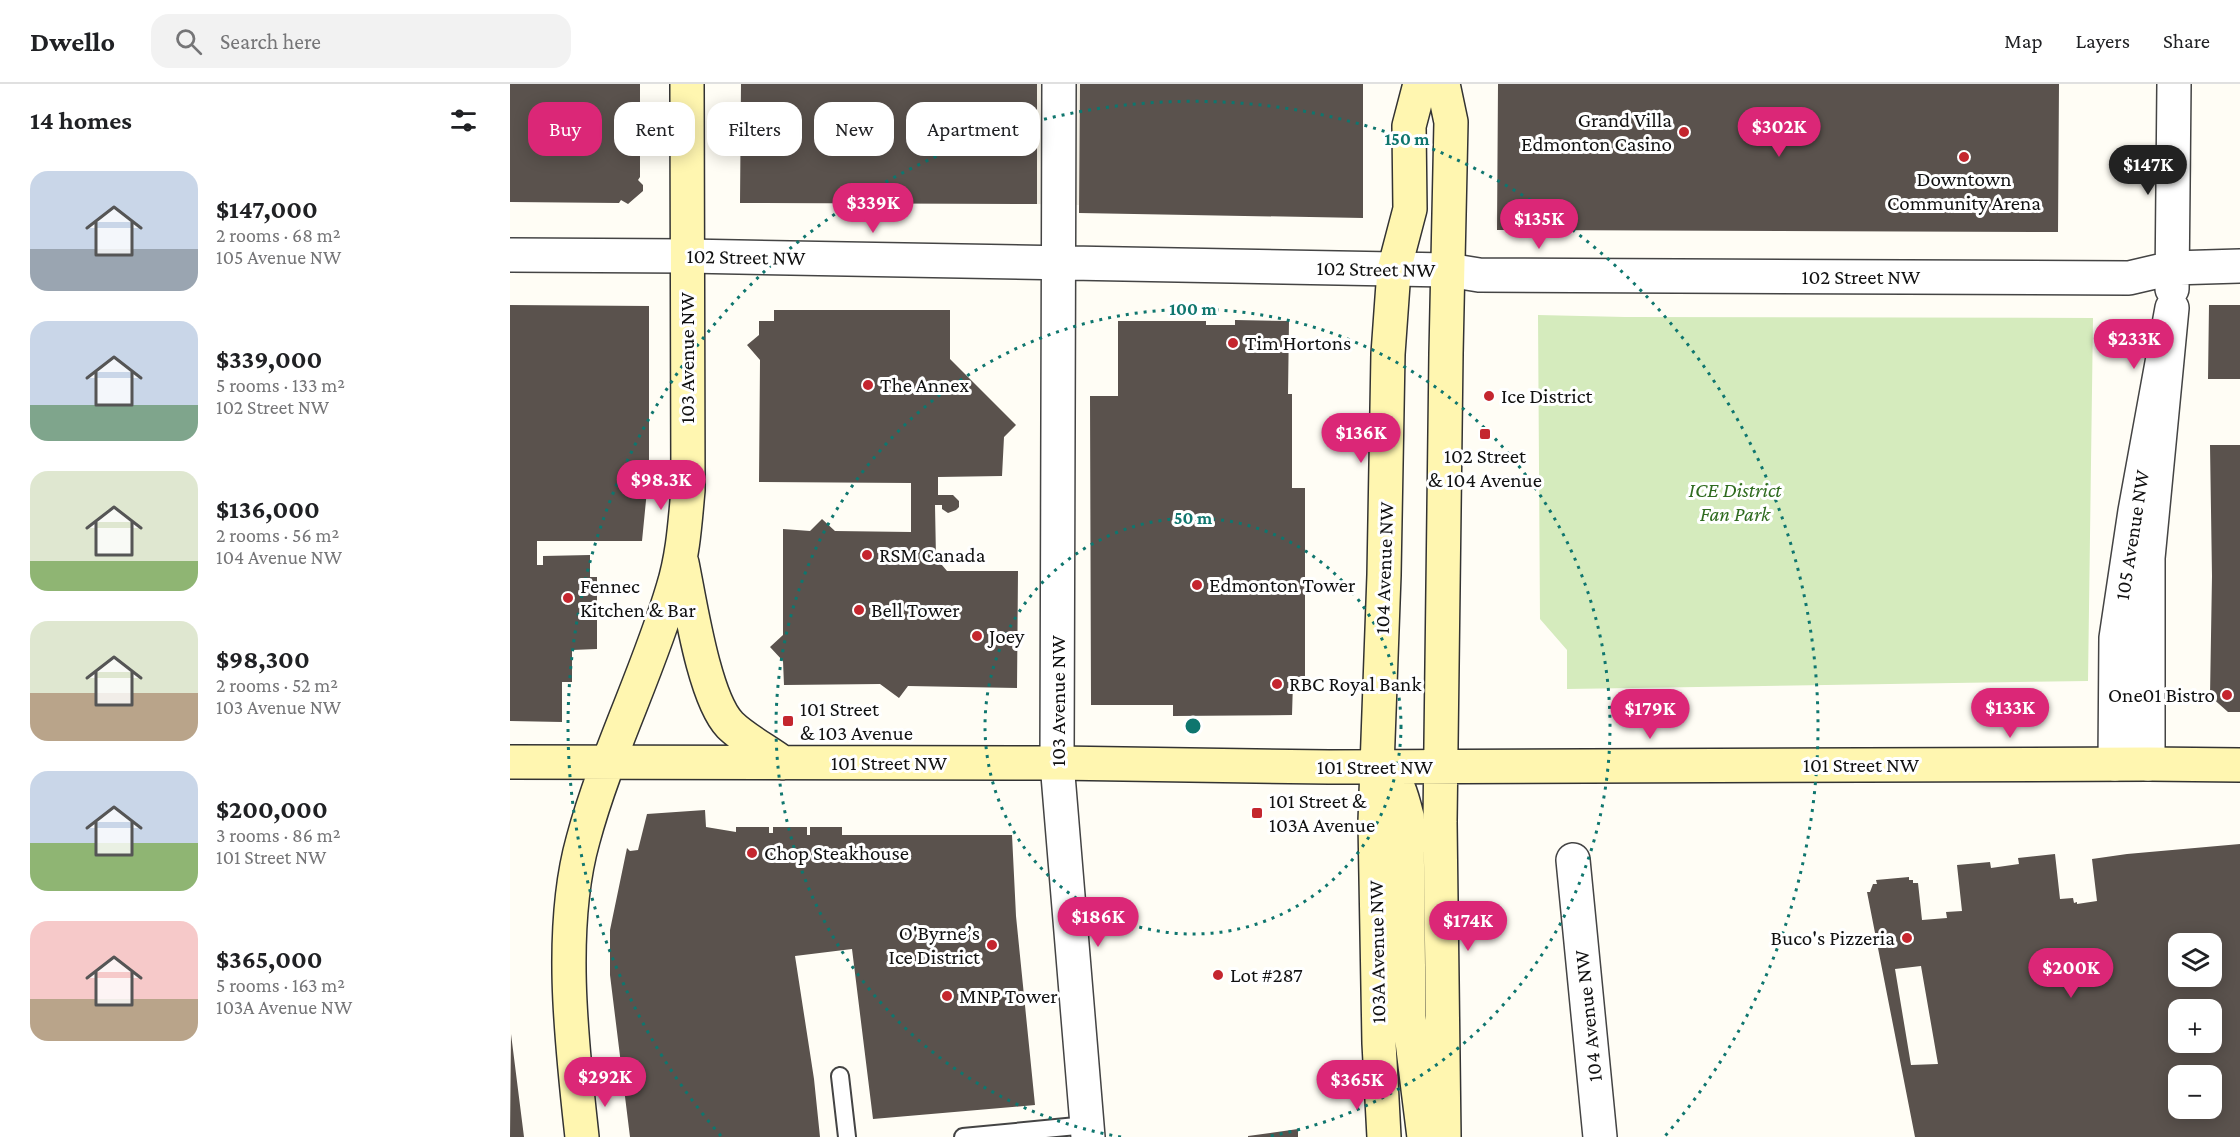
<!DOCTYPE html>
<html lang="en">
<head>
<meta charset="utf-8">
<style>
	body { margin:0; font-family:"Crimson Pro",serif; background:#f2f2f2; color:#202124; height:100vh; display:flex; flex-direction:column; font-size:22px; white-space:nowrap }
	* { box-sizing:border-box; margin:0 }
	p { font-size:20px; color:#757577 }
	.icon { flex:none; width:33px; height:33px; fill:none; stroke:currentColor; stroke-width:2; stroke-linecap:round; stroke-linejoin:round }
	.map { position:relative; flex:1; overflow:hidden }
	.sheet { display:flex; flex-direction:column; background:#fff; width:510px }
	.sheet>* { flex:none }
	.guide { position:absolute; left:18px; top:18px; width:570px; height:54px; display:flex; gap:12px }
	.buttons { position:absolute; left:1658px; top:849px; display:grid; gap:12px }
	.buttons a { display:grid; place-items:center; width:54px; height:54px; border-radius:12px; background:#fff; box-shadow:0 3px 15px #0003; font-size:30px }
	.price { position:absolute; translate:-50% -51px; padding:0 14px; border-radius:21px; background:#db2777; color:#fff; font-size:20px; line-height:39px; filter:drop-shadow(0 2px 3px #0008) }
	.price::after { content:''; position:absolute; left:50%; top:36px; width:18px; height:14px; margin-left:-9px; background:inherit; clip-path:polygon(0 0,100% 0,50% 100%) }
	.price.selected { background:#222; color:#fff }
	ul { padding:0; list-style:none }
	li { display:flex; align-items:center; gap:18px; height:150px; padding:0 30px }
	li span { display:grid; place-items:center; flex:none; width:168px; height:120px; border-radius:18px; color:#555 }
	li>.icon { margin-inline-start:auto }
	span .icon { width:72px; height:72px; fill:#fffc; stroke-width:1 }
	li b { font-size:26px }
	h2 { display:flex; justify-content:space-between; align-items:center; height:72px; padding:0 30px; font-size:26px }
	.tag { padding:0 21px; border-radius:18px; background:#fff; box-shadow:0 3px 15px #0003; font-size:21px; line-height:54px }
	.tag.selected { background:#db2777; color:#fff }
	header { display:flex; align-items:center; gap:36px; box-sizing:border-box; height:84px; padding:0 30px; background:#fff; border-bottom:2px solid #e0e0e0 }
	header strong { font-size:28px }
	nav { display:flex; gap:33px; margin-inline-start:auto; font-size:21px }
	.search { width:420px; height:54px; background:#f2f2f2; display:flex; align-items:center; gap:15px; box-sizing:border-box; padding:0 21px; border-radius:18px; color:#757577; font-size:22px }
	main { display:flex; flex:1; min-height:0 }
	.map>svg:first-child { display:block }
	.park { fill:#d5ebbd }
	.plaza { fill:#f1ede2 }
	.building { fill:#5a524d; fill-rule:evenodd }
	.lines { fill:none; stroke-linecap:round; stroke-linejoin:round }
	.lane-casing { stroke:#444; stroke-width:20 }
	.street-casing { stroke:#444; stroke-width:36 }
	.secondary-casing { stroke:#333; stroke-width:36 }
	.lane { stroke:#fff; stroke-width:16 }
	.street { stroke:#fff; stroke-width:33 }
	.secondary { stroke:#fff6b0; stroke-width:33 }
	.ring { fill:none; stroke:#0f766e; stroke-width:3; stroke-dasharray:3 6 }
	.poi-dot { fill:#c4262e; stroke:#fff; stroke-width:2 }
	.labels { text-anchor:middle; dominant-baseline:central; stroke-width:6; stroke-linejoin:round; paint-order:stroke }
	.poi-label { font-size:21px; fill:#111; stroke:#fff; text-anchor:start }
	.street-label { font-size:21px; fill:#111; stroke:#fff }
	.park-label { font-size:21px; font-style:italic; fill:#2f6b1f; stroke:#fff }
	.centre { fill:#0f766e; stroke:#fff; stroke-width:3 }
	.ring-label { font-size:18px; text-anchor:middle; font-weight:bold; fill:#0f766e; stroke:#fff; stroke-width:6; stroke-linejoin:round; paint-order:stroke }
</style>
</head>
<body>
<header>
<strong>Dwello</strong>
<div class="search"><svg class="icon" aria-label="search" viewBox="0 0 24 24"><circle cx="10" cy="10" r="6"/><path d="M15 15l6 6"/></svg>Search here</div>
<nav><a>Map</a><a>Layers</a><a>Share</a></nav>
</header>
<main>
<section class="sheet">
<h2>14 homes<svg class="icon" aria-label="filters" viewBox="0 0 24 24"><path d="M4 7h16M4 17h16"/><circle cx="9" cy="7" r="2"/><circle cx="15" cy="17" r="2"/></svg></h2>
<ul>
<li><span style="background:linear-gradient(#c9d6e8 65%,#9aa5b1 0)"><svg class="icon" aria-label="home" viewBox="0 0 24 24"><path d="M3 11l9-7 9 7M6 9v11h12V9"/></svg></span><div><b>$147,000</b><p>2 rooms · 68 m²</p><p>105 Avenue NW</p></div></li>
<li><span style="background:linear-gradient(#c9d6e8 70%,#7fa58c 0)"><svg class="icon" aria-label="home" viewBox="0 0 24 24"><path d="M3 11l9-7 9 7M6 9v11h12V9"/></svg></span><div><b>$339,000</b><p>5 rooms · 133 m²</p><p>102 Street NW</p></div></li>
<li><span style="background:linear-gradient(#dfe7d0 75%,#8fb573 0)"><svg class="icon" aria-label="home" viewBox="0 0 24 24"><path d="M3 11l9-7 9 7M6 9v11h12V9"/></svg></span><div><b>$136,000</b><p>2 rooms · 56 m²</p><p>104 Avenue NW</p></div></li>
<li><span style="background:linear-gradient(#dfe7d0 60%,#b9a48a 0)"><svg class="icon" aria-label="home" viewBox="0 0 24 24"><path d="M3 11l9-7 9 7M6 9v11h12V9"/></svg></span><div><b>$98,300</b><p>2 rooms · 52 m²</p><p>103 Avenue NW</p></div></li>
<li><span style="background:linear-gradient(#c9d6e8 60%,#8fb573 0)"><svg class="icon" aria-label="home" viewBox="0 0 24 24"><path d="M3 11l9-7 9 7M6 9v11h12V9"/></svg></span><div><b>$200,000</b><p>3 rooms · 86 m²</p><p>101 Street NW</p></div></li>
<li><span style="background:linear-gradient(#f6c9c9 65%,#b9a48a 0)"><svg class="icon" aria-label="home" viewBox="0 0 24 24"><path d="M3 11l9-7 9 7M6 9v11h12V9"/></svg></span><div><b>$365,000</b><p>5 rooms · 163 m²</p><p>103A Avenue NW</p></div></li>
</ul>
</section>
<div class="map">
<svg width="1730" height="1053" viewBox="0 0 1730 1053">
	<rect width="100%" height="100%" fill="#fffdf5"/>
	<!-- park -->
	<path class="park" d="M1028,231L1115,233L1583,234L1578,597L1057,605V566L1030,535Z"/>
	<!-- plaza -->
	<path class="plaza" d="M527,0H570L569,121L527,120Z"/>
	<!-- building -->
	<path class="building" d="M0,0H130V93L128,96L133,101V107L118,120L111,116L109,119L0,118Z
		M231,0H527V120L230,119Z
		M570,0H853V134L569,129Z
		M988,0H1549L1548,148L987,146Z
		M0,221L139,222V386L132,457H27V481H33V472L80,471V493H87V565L62,566V598H52V638L0,637Z
		M1699,221H1730V295H1698Z
		M264,226H440V275L506,341L494,353L492,392L428,393V411H443L449,417V423L446,426L438,429L432,425V421H425L426,474L437,487H508L507,604L398,602L389,614L370,600L274,601L273,577L260,563L273,551V445L300,447L312,435L325,447L401,448V399L249,398L250,276L237,261L249,251V237H264Z
		M725,236L779,237L778,310H782V404H795V598H783L782,631L663,632V621H581L580,312H608V237H696V241H725Z
		M1700,361H1730V628H1718L1700,612L1702,492Z
		M195,726L196,743L226,748V743H259V749H263V743H297V751H300V743H332V751H502L506,832L525,1021L363,1035L342,865L285,872L304,995L310,1053H120L100,891V846L117,764L120,767L128,766L137,730Z
		M1730,760V1053H1405L1357,808H1360L1363,800H1367L1366,796L1399,793V796H1403V799H1408L1412,836L1437,834L1436,828L1452,827L1447,781L1480,778L1481,784L1509,780L1508,774L1545,770L1550,815L1563,814L1564,819L1567,818V820L1587,817L1582,775L1617,770ZM1668,860H1701V892H1668ZM1411,882L1428,980L1401,981L1385,885ZM1668,926H1701V958H1668ZM1668,992H1701V1024H1668Z
		M1,950L14,1053H0Z
		M788,1045V1053H738V1052Z"/>
	<g class="lines">
		<!-- lane casing -->
		<g class="lane-casing">
			<path id="lane" d="M330,992L337,1053
				M453,1053L577,1041"/>
		</g>
		<!-- street casing -->
		<g class="street-casing">
			<path id="street" d="M549,0L547,679L578,1053
				M0,171L177,172L938,186L969,191L1619,194L1662,184L1730,182
				M1662,205L1664,0
				M1605,680L1606,554L1625,427L1662,224L1638,474V680
				M1063,776L1090,1053"/>
		</g>
		<!-- secondary casing -->
		<g class="secondary-casing">
			<path id="secondary" d="M933,0L941,38L936,270L930,738L934,1053
				M172,479C180,518 194,614 220,641C234,655 257,667 273,679
				M0,678L547,679L819,683L1638,680L1730,681
				M867,683C890,696 890,707 897,732L899,933L914,1053
				M72,1053C62,962 48,845 73,756C96,670 138,589 163,504C173,472 175,439 178,406L177,0
				M874,1053L869,959L865,738L874,491L878,270L884,186L900,125L899,42L910,0"/>
		</g>
		<!-- lane -->
		<use href="#lane" class="lane"/>
		<!-- street -->
		<use href="#street" class="street"/>
		<!-- secondary -->
		<use href="#secondary" class="secondary"/>
	</g>
	<!-- distance rings -->
	<g class="ring">
		<circle cx="683" cy="642" r="208"/>
		<path d="M611 1053A417 417 0 1 1 755 1053"/>
		<path d="M211 1052A625 625 0 1 1 1155 1052"/>
	</g>
	<!-- markers -->
	<g class="poi-dot">
		<circle cx="1174" cy="48" r="6"/>
		<circle cx="1454" cy="73" r="6"/>
		<circle cx="723" cy="259" r="6"/>
		<circle cx="358" cy="301" r="6"/>
		<circle cx="979" cy="312" r="6"/>
		<rect x="969" y="344" width="12" height="12" rx="3"/>
		<circle cx="357" cy="471" r="6"/>
		<circle cx="687" cy="501" r="6"/>
		<circle cx="58" cy="514" r="6"/>
		<circle cx="349" cy="526" r="6"/>
		<circle cx="467" cy="552" r="6"/>
		<circle cx="767" cy="600" r="6"/>
		<circle cx="1717" cy="611" r="6"/>
		<rect x="272" y="631" width="12" height="12" rx="3"/>
		<rect x="741" y="723" width="12" height="12" rx="3"/>
		<circle cx="242" cy="769" r="6"/>
		<circle cx="1397" cy="854" r="6"/>
		<circle cx="482" cy="861" r="6"/>
		<circle cx="708" cy="891" r="6"/>
		<circle cx="437" cy="912" r="6"/>
	</g>
	<g class="labels">
		<!-- poi labels -->
		<g class="poi-label">
			<text x="1162" y="36" text-anchor="end">Grand Villa<tspan x="1162" dy="24">Edmonton Casino</tspan></text>
			<text x="1454" y="95" text-anchor="middle">Downtown<tspan x="1454" dy="24">Community Arena</tspan></text>
			<text x="735" y="259">Tim Hortons</text>
			<text x="370" y="301">The Annex</text>
			<text x="991" y="312">Ice District</text>
			<text x="975" y="372" text-anchor="middle">102 Street<tspan x="975" dy="24">&amp; 104 Avenue</tspan></text>
			<text x="369" y="471">RSM Canada</text>
			<text x="699" y="501">Edmonton Tower</text>
			<text x="70" y="502">Fennec<tspan x="70" dy="24">Kitchen &amp; Bar</tspan></text>
			<text x="361" y="526">Bell Tower</text>
			<text x="479" y="552">Joey</text>
			<text x="779" y="600">RBC Royal Bank</text>
			<text x="1705" y="611" text-anchor="end">One01 Bistro</text>
			<text x="290" y="625">101 Street<tspan x="290" dy="24">&amp; 103 Avenue</tspan></text>
			<text x="759" y="717">101 Street &amp;<tspan x="759" dy="24">103A Avenue</tspan></text>
			<text x="254" y="769">Chop Steakhouse</text>
			<text x="470" y="849" text-anchor="end">O'Byrne’s<tspan x="470" dy="24">Ice District</tspan></text>
			<text x="1385" y="854" text-anchor="end">Buco's Pizzeria</text>
			<text x="720" y="891">Lot #287</text>
			<text x="449" y="912">MNP Tower</text>
		</g>
		<!-- street labels -->
		<g class="street-label">
			<text transform="translate(236 173) rotate(1)">102 Street NW</text>
			<text transform="translate(866 185) rotate(1)">102 Street NW</text>
			<text x="1351" y="193">102 Street NW</text>
			<text transform="translate(177 274) rotate(-90)">103 Avenue NW</text>
			<text transform="translate(1622 451) rotate(-81)">105 Avenue NW</text>
			<text transform="translate(874 484) rotate(-88)">104 Avenue NW</text>
			<text transform="translate(548 617) rotate(-90)">103 Avenue NW</text>
			<text x="379" y="679">101 Street NW</text>
			<text x="1351" y="681">101 Street NW</text>
			<text x="865" y="683">101 Street NW</text>
			<text transform="translate(867 868) rotate(-91)">103A Avenue NW</text>
			<text transform="translate(1078 932) rotate(-96)">104 Avenue NW</text>
		</g>
		<!-- park labels -->
		<g class="park-label">
			<text x="1225" y="406">ICE District<tspan x="1225" dy="24">Fan Park</tspan></text>
		</g>
	</g>
	<circle cx="683" cy="642" r="9" class="centre"/>
	<g class="ring-label">
		<text x="897" y="61">150 m</text>
		<text x="683" y="231">100 m</text>
		<text x="683" y="440">50 m</text>
	</g>
</svg>
<div class="buttons">
<a><svg class="icon" aria-label="layers" viewBox="0 0 24 24"><path d="M12 4l9 5-9 5-9-5zM3 14l9 5 9-5"/></svg></a>
<a>+</a>
<a>−</a>
</div>
<b class="price" style="left:1269px;top:74px">$302K</b>
<b class="price selected" style="left:1638px;top:112px">$147K</b>
<b class="price" style="left:363px;top:150px">$339K</b>
<b class="price" style="left:1029px;top:166px">$135K</b>
<b class="price" style="left:1624px;top:286px">$233K</b>
<b class="price" style="left:851px;top:380px">$136K</b>
<b class="price" style="left:151px;top:427px">$98.3K</b>
<b class="price" style="left:1500px;top:655px">$133K</b>
<b class="price" style="left:1140px;top:656px">$179K</b>
<b class="price" style="left:588px;top:864px">$186K</b>
<b class="price" style="left:958px;top:868px">$174K</b>
<b class="price" style="left:1561px;top:915px">$200K</b>
<b class="price" style="left:95px;top:1024px">$292K</b>
<b class="price" style="left:847px;top:1027px">$365K</b>
<div class="guide">
<a class="tag selected">Buy</a>
<a class="tag">Rent</a>
<a class="tag">Filters</a>
<a class="tag">New</a>
<a class="tag">Apartment</a>
</div>
</div>
</main>
</body>
</html>
